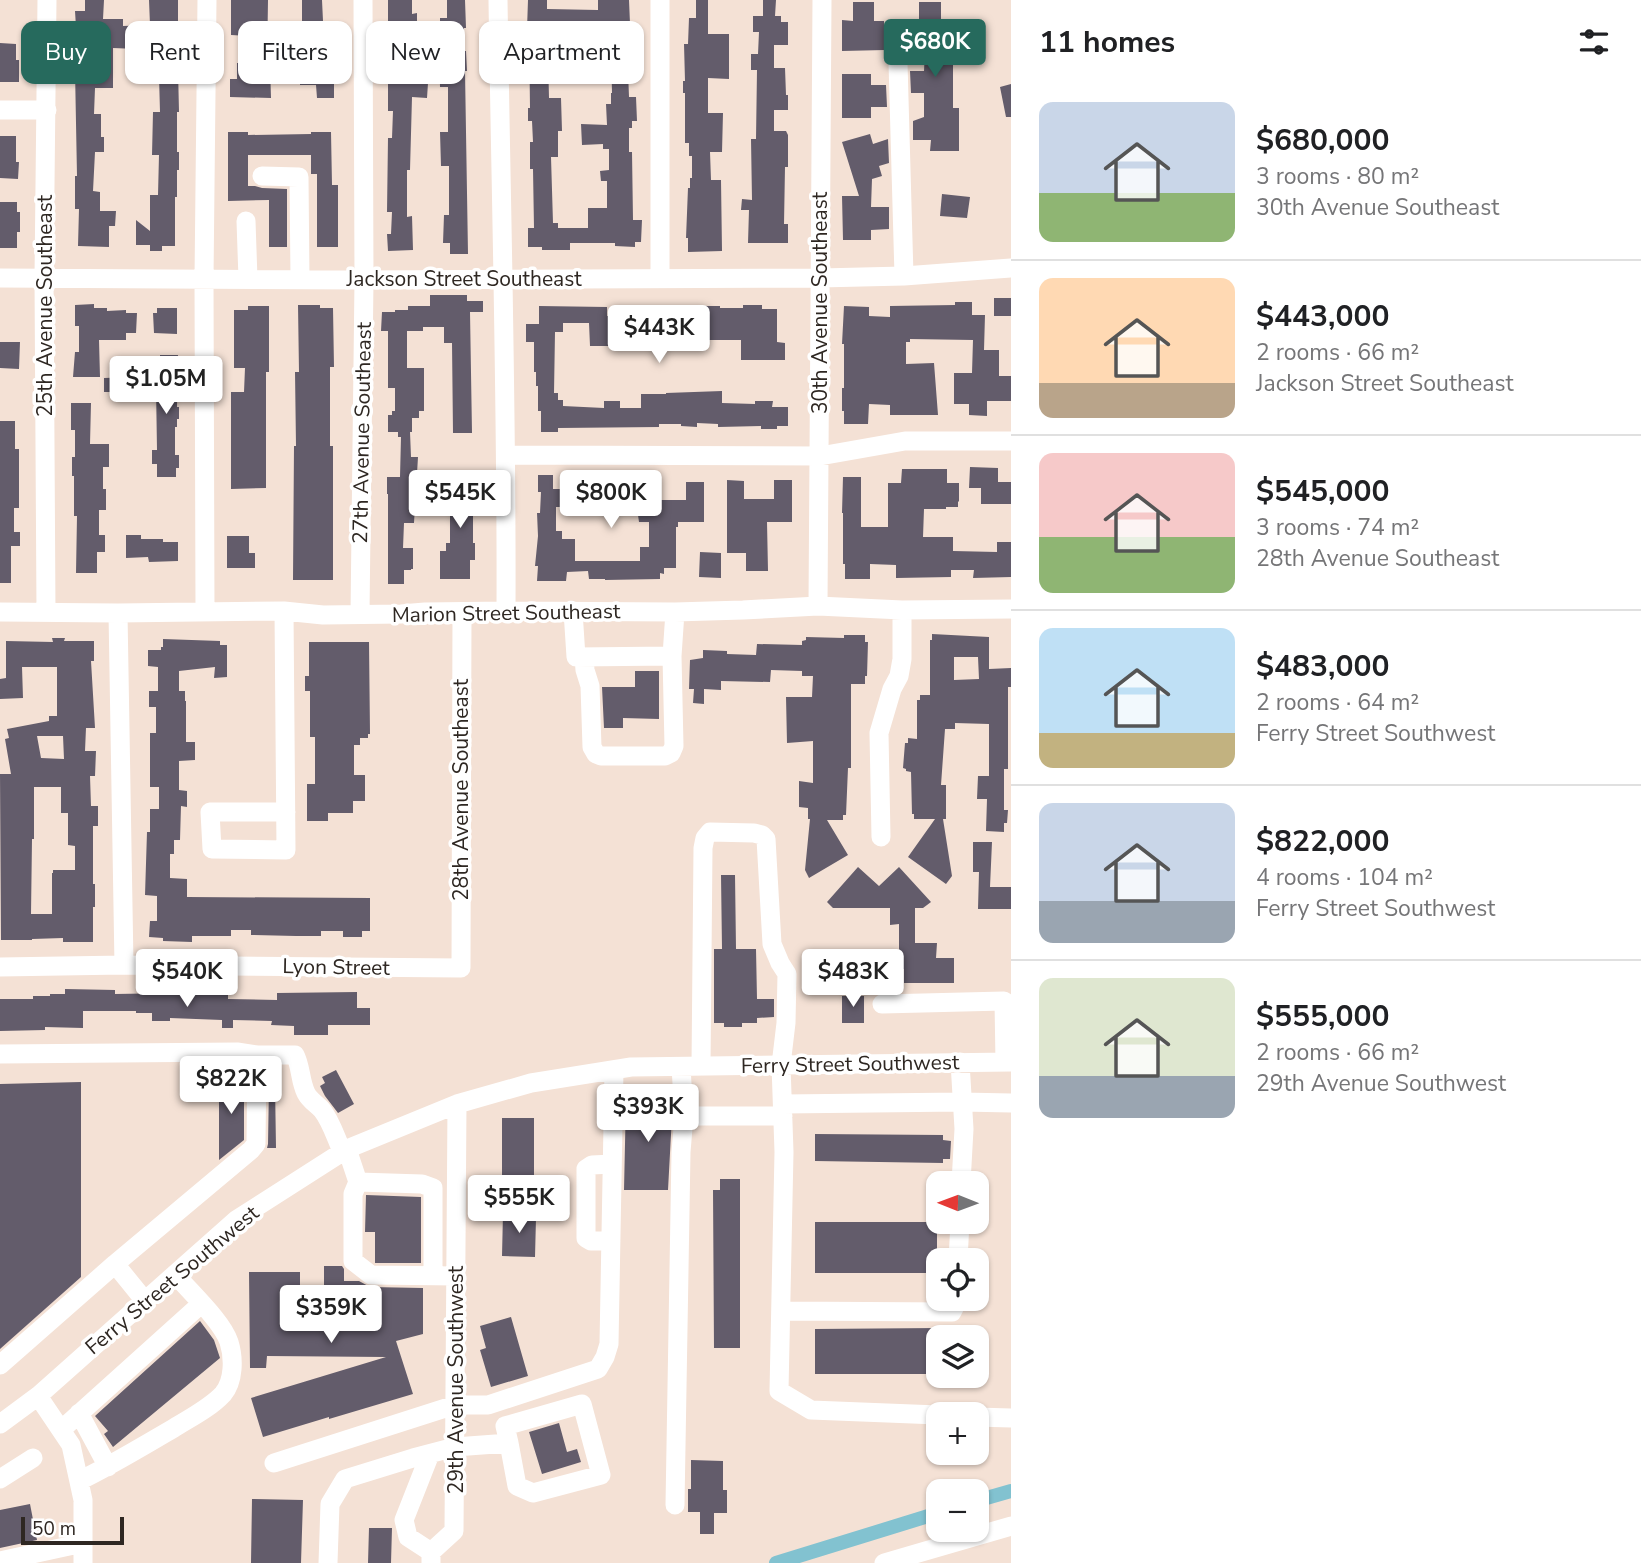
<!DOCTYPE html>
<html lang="en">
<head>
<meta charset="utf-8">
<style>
	body { margin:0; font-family:"Nunito Sans",sans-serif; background:#f6f6f6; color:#202124; height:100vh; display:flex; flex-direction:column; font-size:26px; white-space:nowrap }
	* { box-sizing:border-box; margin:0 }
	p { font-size:23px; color:#757577 }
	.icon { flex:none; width:38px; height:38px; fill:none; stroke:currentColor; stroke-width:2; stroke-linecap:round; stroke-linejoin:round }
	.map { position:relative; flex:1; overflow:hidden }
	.sheet { display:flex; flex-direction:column; background:#fff; width:630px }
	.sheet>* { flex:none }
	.banner { position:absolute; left:21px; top:21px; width:665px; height:63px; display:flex; gap:14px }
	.needle { width:46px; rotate:271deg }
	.buttons { position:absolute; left:926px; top:1171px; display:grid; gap:14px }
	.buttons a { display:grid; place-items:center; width:63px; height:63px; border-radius:14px; background:#fff; box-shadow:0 2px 5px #0004; font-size:35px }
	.scale { position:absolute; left:21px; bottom:18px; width:103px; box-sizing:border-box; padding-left:7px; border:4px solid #2e2722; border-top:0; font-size:19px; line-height:24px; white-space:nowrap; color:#2e2722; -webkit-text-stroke:5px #fff; paint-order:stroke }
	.price { position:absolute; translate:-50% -60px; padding:0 16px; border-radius:7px; background:#fff; color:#222; font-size:23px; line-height:46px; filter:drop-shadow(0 2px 4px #0008) }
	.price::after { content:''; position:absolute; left:50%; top:42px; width:21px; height:16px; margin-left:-10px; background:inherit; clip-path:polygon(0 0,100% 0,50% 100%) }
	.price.selected { background:#266a5d; color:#fff }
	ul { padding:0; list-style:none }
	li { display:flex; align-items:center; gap:21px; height:175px; padding:0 28px }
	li+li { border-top:2px solid #e0e0e0 }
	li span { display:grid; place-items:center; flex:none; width:196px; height:140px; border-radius:14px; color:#555 }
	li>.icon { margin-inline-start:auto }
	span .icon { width:84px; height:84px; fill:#fffc; stroke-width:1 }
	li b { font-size:30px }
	h2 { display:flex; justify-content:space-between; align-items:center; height:84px; padding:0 28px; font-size:30px }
	.chip { padding:0 24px; border-radius:14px; background:#fff; box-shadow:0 2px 5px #0004; font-size:24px; line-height:63px }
	.chip.selected { background:#266a5d; color:#fff }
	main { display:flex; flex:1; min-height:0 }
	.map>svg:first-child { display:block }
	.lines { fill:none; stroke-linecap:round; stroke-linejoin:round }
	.canal { stroke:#82c2d0; stroke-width:14 }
	.building { fill:#635c6b; fill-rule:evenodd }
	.minor { stroke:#fff; stroke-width:19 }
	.labels { text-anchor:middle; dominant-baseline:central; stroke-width:7; stroke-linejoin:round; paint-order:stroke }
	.street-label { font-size:21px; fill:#2e2722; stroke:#fff }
</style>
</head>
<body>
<main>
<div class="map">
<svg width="1011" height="1563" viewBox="0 0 1011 1563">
	<rect width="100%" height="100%" fill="#f4e1d5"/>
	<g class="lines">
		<!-- canal -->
		<path class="canal" d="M976,1501L1011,1491
			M776,1563L938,1513"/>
	</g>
	<!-- building -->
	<path class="building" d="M85,0H104L103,19H123V26L150,25L149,0H178V43H175V69H178L179,112H177V152H179V170H177V197H175V246H162V251H150V245H136V220L150,231V195H158L159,155H152L153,112H160L159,76H142V69H137V49L113,48V88H95L94,114H101V137H104V152H95L93,191L100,192V211H116L115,226H109V247L78,246L79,209H75V176H77L75,70H90L89,44L77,43L75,11H85Z
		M231,0H268L267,64H270L271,98L230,97V79H237V63H249V36L231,35Z
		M302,0H322L323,21H333V39H330V64L331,81H334V98H317L316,85H300V64H302Z
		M388,0H412V14L417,13V24H440V18H447V0H465L466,28H464V51H466L467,71H465L468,254H450V243H443L444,215H449V166H441L440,132H448V87H440L439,49H416L415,83H428L427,98L412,97L410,170H407V217L412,216L413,250L388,251L387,234H391L392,212H387L388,138H392L393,111H388Z
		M528,0H547V9L598,10V0H629L632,71H628L629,97H636L637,121H632V128H629V152H632L633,220H642L641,242H635V247L615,246V243H570V250H542V247H528V228H534L533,169H530V142H533L532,121H528V108H530L529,29H527ZM556,22H597L598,48H611L612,93H611V104H606L607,125L581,124L582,145L603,144V149H609V170L600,171L601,181H607V208H588V228H558V223H553L551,157H558V131H562L561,98H549L548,58H556Z
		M696,0H708V34H729V79L708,78V113H723L722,152H710L711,180H721L722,251L688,252V238H686L688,188H690V178H692V156H689V143H685V93H683V81H685L684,44H688L689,18H696Z
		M763,0H776L775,16H781V22H788V45H774V68H785L786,95H788V110H774V131H786L788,135V167H785L784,224H788V243H748L749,210H741L742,199L752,200L751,139H756L757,70H751V54H758L759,32H753V16H763Z
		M853,2H874V21H884L885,50L842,51V20L853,21Z
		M919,2H941V20H951V61H953V108H959V151H930L931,140H913V121L924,117V93H911L910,71H924L925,50H907L909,21L919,20Z
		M0,43L16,44V60H19V82H0Z
		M842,74H871V85H886L887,107H871V118H842Z
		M1011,84V117H1006L1000,87Z
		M228,132H248V135L311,134V132H331L332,185H338V247H317V174H311V155H248V186H255L262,188L287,189V247H269V200L228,201Z
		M870,134L873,144L888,139L889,163L879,166L882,176L872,179L871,207H889V229L871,230V240H843L842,196H859L842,142Z
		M0,136H16V162H19L18,179L0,178Z
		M942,194L970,197L967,218L940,216Z
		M0,202H17V212H20V232H17V248H0Z
		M430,295H467V301H483V312H470L472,433H453L452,343H444V327H423V331H407V368H424V411H419V418H412V432H410L411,457H418L414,523H404L403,548H413V569H411V570H404V584H388V494H387V477H400L401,437H398V432H388V415H392V411H395V388H388V331H381L382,312H395V310H408V306H430Z
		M994,298H1011V316H994Z
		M955,302H972V315H985L984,350H999V376H1011V401H987V416L969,415V404H954V373H972L973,340L910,339V342H906V364L934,363L938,415H890V405L869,404L868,424H844V411H842V388H844V344H842L844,306L869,307V316L890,317V306L955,305Z
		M94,304V308H107V311L126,310V313H137L136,333H126V340H99L100,377H73L75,352H79V326H75V305Z
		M298,305H320V308H333L334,367H330V446H333V580H293L294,446H296L295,372H299Z
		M630,305L656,306V309H680V306H720V308H743V305H762V309H777V342L785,343V360H741V340H701V344H690L665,342V337H621V341H610V346H590L589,323H563V332H555L554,393H558V400H563V406L604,408V401H620V408H641V394H666V393L722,391V403L755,404V401H773L772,407H788V426H777V429H761V426L718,427V424L697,423V427L681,426V424H659V427L558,428V432H541V411H538V386H536V372H534V342H526V324H539V306L607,307V316H630Z
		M248,306H269V372H266V488L231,489V392H244L245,368H234V310H248Z
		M157,308H177V334L154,333L153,313H157Z
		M0,342H20L19,369L0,368Z
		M160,355H178L177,407H179V419H177V427H175V455H179V468H176V477H157V464H152V450H157L156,386H154V367L160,368Z
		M135,377L134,392H104V378Z
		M71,403H91L90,444H109V467H103V489H106V510H99V535H105V552H97V573H76L77,516H74V476H72V457H75V430H71Z
		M0,421H15V449H19V508H14V532H20V546H11V583H0Z
		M970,467L998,468V482H1011V504H981V488H969Z
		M902,469H947V483H959V501L958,502V507H946V509H924L923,537H953V551L997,552V542H1011V577L973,578L974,570H951V577L896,578V565L870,564V579H845V564H843V513H842L843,477H861V527H888V483H901Z
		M450,473H472V494H475V513H473V543H475V560H470V579H440V551H446V543H450Z
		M538,475H553V489H571V493H601V481L656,482V500H686V482H704V522H678V527H676V568H664V574L660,573V579L605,580V579H589L588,571L567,572L566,581H537L538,566H535L538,536L537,513H540L541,492H538ZM556,507H589V515H638L639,522H649V547H640V561H575V539H562V531H556Z
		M727,480L744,481V499H774V480H792V522H767L768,571H746V553H727Z
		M126,535H141V539H163V542H178V561L149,562L148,557L126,558Z
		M227,536H249V553H255V568H227Z
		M700,552L721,553V578L699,577Z
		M932,634L989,637V669L1011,668V687H1008V769H1004V810H1008L1007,823H1004V832L986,831L987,799H977L978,776H989V724L955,723V729H945L941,785H946V819H943L952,876L946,884L908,857L935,819H914V814H912L911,772L906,771V769L903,768L905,743H908V738L917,739V700H920V695H930V640H932ZM954,657H978L979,679L954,680Z
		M844,635H865V642H868L867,676H865V684H851V768H848L846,815H843V820H827L848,855L809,878L805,870L810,819H808V808L799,807V781L813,783V741L787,743L786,697H812L813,676H802V671L771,670L770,682L721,681V690L704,689V704L693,703L694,689H689L690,660L703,658V650L727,651V654L756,655L757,644L802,645V641L806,640V637L844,638Z
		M52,638H65L64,641H94V661H91L95,728H86L85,751H96L95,776H90L91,806H98V826H93V884H95V907H93V942H63V938L32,939V940H1L0,774H11L5,739L9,738L7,729L49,721V716H57V667H22L23,698L0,699V679L6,678V641L53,642ZM37,736H63L64,759L41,758ZM34,787H61V813H68V845L75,846V870H53V873H52V914H31L32,839H34Z
		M163,639L220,641V645H227V677L214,678L215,667L179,671V691H185V701H186V742H195V760L179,761V790L187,791V807L181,806L180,840H174V854H170V878L187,879V897L370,898V931H362V937H343V931H321V936H296L251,935V930H231V936H192V942L163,941V938L149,937L150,921H157V896L145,895L147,832H150V809H159V787H150V733H156V707H149V691H158V667L148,666V650H161V647H163Z
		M309,642H369L370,734H368V738H360V745H354V775H365V801H353V813H328V821H307V784H315V737H310V691H305V676H309Z
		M635,671H659V719L623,718V728H604L602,687H635Z
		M973,842H992L990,887H1011V909H978L979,872H973Z
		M858,867L879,886L899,867L931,902L923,908H915V943H937L936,958H954V983H904V969H897V959H899V924L890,925V908H833L827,902Z
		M721,875H735L736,949H756L757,999H774V1017L757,1018V1023H742V1027H724V1023H714V949H722Z
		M65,989L115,990V994L175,993V989H202V992H228V999L277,1000V993L357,992V1008H370V1025H328V1035H294V1026L271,1025L272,1021L233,1020V1028H222V1020L170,1018V1021H152V1013H136V1011H83V1028L45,1027V1030L0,1031V999H33V996H50V994H65Z
		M842,996H864V1023H842Z
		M336,1070L354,1104L338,1113L325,1096L320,1086L325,1083L322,1077Z
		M81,1082V1277L0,1349V1084Z
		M219,1082H244V1140L219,1160Z
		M269,1085H275L276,1148H267L268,1144Z
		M626,1098H671L672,1116L668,1190H624Z
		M502,1118H534V1183L502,1182Z
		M815,1134L943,1135V1140L951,1141L950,1159H943V1163L815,1161Z
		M720,1179H740V1348H714L713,1190H720Z
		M366,1195L421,1197V1263H375V1232H365Z
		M503,1213L534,1214V1218H536L535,1257L502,1256Z
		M815,1222H937V1273H815Z
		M324,1266H342L344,1269V1281H359L370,1287L423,1288V1334L396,1341L413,1394L329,1419V1417L263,1437L251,1398L386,1357L267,1356L266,1368H250L249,1272H300V1318H324Z
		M511,1317L528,1376L491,1387L480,1350L486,1348L480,1326Z
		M200,1321L214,1340L220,1358L113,1447L104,1434L108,1431L95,1416Z
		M938,1328V1374H815V1329Z
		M559,1423L567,1452L577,1449L581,1462L542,1474L529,1432Z
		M691,1460L723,1461V1490H727V1513H714V1534H700V1512H688V1489H691Z
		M252,1499L303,1500L301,1563H251Z
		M30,1504L37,1540L0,1548V1510Z
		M369,1528H392L391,1563H368Z"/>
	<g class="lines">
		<!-- minor -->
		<path class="minor" d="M498,0C501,204 507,407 506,611
			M898,63L904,276
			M0,110H47
			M262,176L299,177L300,279
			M246,221L248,279
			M0,278L364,280L820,278L904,276L1011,268
			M660,279V0
			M506,455L820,456L905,441H1011
			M818,606L822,0
			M205,611L204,279L207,0
			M284,611L286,850L212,849L210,812H286
			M573,611L576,657L672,656L675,612
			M0,612L118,613L284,611L323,615L401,614L425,612L506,611L675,612L743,610L818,606L902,610L1011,609
			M46,612L44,278L47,0
			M118,613L124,965
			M360,614L364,280L363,0
			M584,657L585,670L590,686L592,747L596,754L601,756H665L671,753L674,746L672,656
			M881,837L879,733L892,689L899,676L902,659V610
			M0,967L124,965L461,968L462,612
			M882,1004L1004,1001L1005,1062
			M0,1054L237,1052L257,1055H295C301,1066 300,1081 306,1093C310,1101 317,1104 322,1110C331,1121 336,1138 342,1151
			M960,1062L964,1129L961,1183
			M701,1066L703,848L705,838L710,832L754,833L762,835L766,839L772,944L780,963L787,974L786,1023L781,1065L784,1152L779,1391L811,1410L938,1415
			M681,1067L684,1116H783
			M783,1104L962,1102L1011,1103
			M347,1149L358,1182L353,1194V1261L371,1275L456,1276
			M358,1182L422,1184L433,1188V1276
			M611,1241H591L586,1238V1169L592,1165L612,1164
			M958,1260L960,1222
			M145,1301L115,1264L251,1150L256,1144L257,1055
			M781,1311L952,1312L957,1302V1298
			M0,1365L115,1264
			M38,1396L71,1445L83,1500V1563
			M79,1413L108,1467
			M976,1417L1011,1418
			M0,1424L38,1396L236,1220L347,1149L457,1104L531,1083L631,1067L1011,1062
			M61,1430L201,1304
			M430,1454L404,1520L408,1537L431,1552
			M274,1463L455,1405H488L598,1369L605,1357L609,1344L614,1070
			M0,1479L33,1458
			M79,1481C112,1465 143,1446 174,1428C190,1418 210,1408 223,1394C234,1381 234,1358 229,1342C222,1321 190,1292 175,1274
			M675,1505L681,1152L684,1116
			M0,1561L83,1543
			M328,1563L330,1504L345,1479L413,1458L455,1447L509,1443L517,1486L533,1493L601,1475L582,1404L505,1426L509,1443
			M431,1563V1552L454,1531L457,1104
			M884,1563L1011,1526"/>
	</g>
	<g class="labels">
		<!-- street labels -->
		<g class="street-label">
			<text x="464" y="279">Jackson Street Southeast</text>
			<text transform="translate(820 303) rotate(-90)">30th Avenue Southeast</text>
			<text transform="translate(45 306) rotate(-90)">25th Avenue Southeast</text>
			<text transform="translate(362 433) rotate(-89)">27th Avenue Southeast</text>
			<text transform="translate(506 613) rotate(-1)">Marion Street Southeast</text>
			<text transform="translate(461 790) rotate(-90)">28th Avenue Southeast</text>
			<text transform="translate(336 967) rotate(1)">Lyon Street</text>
			<text transform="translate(850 1064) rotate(-1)">Ferry Street Southwest</text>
			<text transform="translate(172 1280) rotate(-40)">Ferry Street Southwest</text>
			<text transform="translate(456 1380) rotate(-90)">29th Avenue Southwest</text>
		</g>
	</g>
</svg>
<div class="buttons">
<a><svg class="needle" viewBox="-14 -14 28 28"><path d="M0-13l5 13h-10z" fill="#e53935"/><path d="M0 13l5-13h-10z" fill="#757577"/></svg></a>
<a><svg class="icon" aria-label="locate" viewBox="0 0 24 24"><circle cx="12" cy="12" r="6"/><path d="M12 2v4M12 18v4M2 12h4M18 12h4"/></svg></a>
<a><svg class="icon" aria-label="layers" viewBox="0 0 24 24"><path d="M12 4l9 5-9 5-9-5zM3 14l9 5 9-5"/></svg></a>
<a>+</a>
<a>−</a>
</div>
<div class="scale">50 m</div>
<b class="price selected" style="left:935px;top:79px">$680K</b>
<b class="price" style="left:659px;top:365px">$443K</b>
<b class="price" style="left:166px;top:416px">$1.05M</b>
<b class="price" style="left:460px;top:530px">$545K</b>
<b class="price" style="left:611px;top:530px">$800K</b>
<b class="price" style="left:187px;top:1009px">$540K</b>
<b class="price" style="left:853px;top:1009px">$483K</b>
<b class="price" style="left:231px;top:1116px">$822K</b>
<b class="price" style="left:648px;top:1144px">$393K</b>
<b class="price" style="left:519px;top:1235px">$555K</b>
<b class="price" style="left:331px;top:1345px">$359K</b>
<div class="banner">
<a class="chip selected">Buy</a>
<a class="chip">Rent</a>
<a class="chip">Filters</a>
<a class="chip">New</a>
<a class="chip">Apartment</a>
</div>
</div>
<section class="sheet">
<h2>11 homes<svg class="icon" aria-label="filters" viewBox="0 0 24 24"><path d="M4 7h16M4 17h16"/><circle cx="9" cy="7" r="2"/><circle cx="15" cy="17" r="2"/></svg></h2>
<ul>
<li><span style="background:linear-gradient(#c9d6e8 65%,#8fb573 0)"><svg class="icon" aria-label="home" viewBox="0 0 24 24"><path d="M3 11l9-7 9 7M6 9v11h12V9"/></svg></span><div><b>$680,000</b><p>3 rooms · 80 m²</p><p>30th Avenue Southeast</p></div></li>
<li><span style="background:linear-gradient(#ffd9b3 75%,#b9a48a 0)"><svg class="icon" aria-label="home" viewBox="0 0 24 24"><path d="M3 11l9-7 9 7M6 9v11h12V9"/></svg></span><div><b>$443,000</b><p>2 rooms · 66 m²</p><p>Jackson Street Southeast</p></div></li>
<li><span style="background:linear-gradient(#f6c9c9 60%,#8fb573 0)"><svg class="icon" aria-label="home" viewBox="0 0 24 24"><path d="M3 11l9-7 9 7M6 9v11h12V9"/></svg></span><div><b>$545,000</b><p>3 rooms · 74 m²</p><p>28th Avenue Southeast</p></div></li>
<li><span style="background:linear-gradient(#bfe0f5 75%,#c2b280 0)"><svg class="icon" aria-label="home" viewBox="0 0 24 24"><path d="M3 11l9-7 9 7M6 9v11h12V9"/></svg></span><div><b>$483,000</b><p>2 rooms · 64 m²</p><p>Ferry Street Southwest</p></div></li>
<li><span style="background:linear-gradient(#c9d6e8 70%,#9aa5b1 0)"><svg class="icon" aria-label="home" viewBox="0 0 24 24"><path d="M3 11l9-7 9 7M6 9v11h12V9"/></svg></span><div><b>$822,000</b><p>4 rooms · 104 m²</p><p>Ferry Street Southwest</p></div></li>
<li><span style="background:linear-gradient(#dfe7d0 70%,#9aa5b1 0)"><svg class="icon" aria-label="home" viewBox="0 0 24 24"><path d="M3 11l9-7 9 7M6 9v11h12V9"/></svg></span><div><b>$555,000</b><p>2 rooms · 66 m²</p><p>29th Avenue Southwest</p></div></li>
</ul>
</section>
</main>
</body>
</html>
